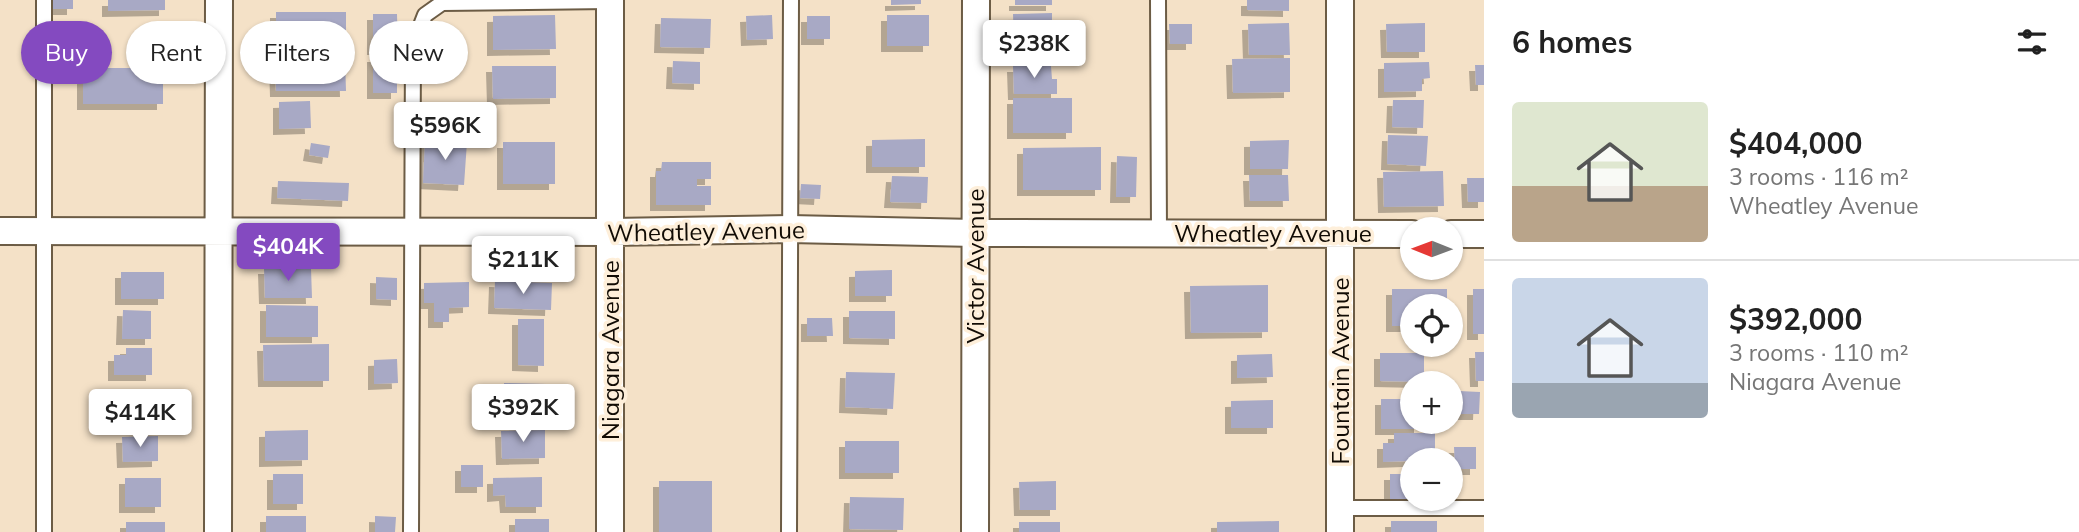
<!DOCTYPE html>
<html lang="en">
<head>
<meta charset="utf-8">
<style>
	body { margin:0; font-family:Mulish,sans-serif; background:#f6f6f6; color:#222; height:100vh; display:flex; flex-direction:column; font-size:26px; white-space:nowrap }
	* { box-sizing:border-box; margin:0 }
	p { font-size:23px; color:#767676 }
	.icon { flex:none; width:38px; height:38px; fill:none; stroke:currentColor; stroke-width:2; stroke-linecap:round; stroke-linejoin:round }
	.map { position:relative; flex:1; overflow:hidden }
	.details { display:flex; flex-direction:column; background:#fff; width:595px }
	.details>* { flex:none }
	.banner { position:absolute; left:21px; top:21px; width:665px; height:63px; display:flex; gap:14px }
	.needle { width:46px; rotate:271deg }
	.buttons { position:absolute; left:1400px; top:217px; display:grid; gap:14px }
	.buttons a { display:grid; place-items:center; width:63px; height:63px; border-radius:50%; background:#fff; box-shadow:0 2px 5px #0004; font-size:35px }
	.price { position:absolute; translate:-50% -60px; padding:0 16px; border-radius:7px; background:#fff; color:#222; font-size:23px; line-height:46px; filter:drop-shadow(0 2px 4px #0008) }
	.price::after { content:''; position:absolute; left:50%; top:42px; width:21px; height:16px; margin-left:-10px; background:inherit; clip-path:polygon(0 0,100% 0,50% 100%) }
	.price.active { background:#844ac0; color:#fff }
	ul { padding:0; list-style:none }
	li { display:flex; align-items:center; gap:21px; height:175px; padding:0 28px }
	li+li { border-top:2px solid #e0e0e0 }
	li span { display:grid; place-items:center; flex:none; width:196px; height:140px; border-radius:7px; color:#555 }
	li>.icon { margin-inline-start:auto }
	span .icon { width:84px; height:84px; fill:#fffc; stroke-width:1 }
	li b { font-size:30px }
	h2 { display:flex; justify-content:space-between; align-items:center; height:84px; padding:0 28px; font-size:30px }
	.pill { padding:0 24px; border-radius:32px; background:#fff; box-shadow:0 2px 5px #0004; font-size:24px; line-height:63px }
	.pill.active { background:#844ac0; color:#fff }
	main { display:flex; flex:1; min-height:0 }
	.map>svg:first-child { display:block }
	.building { fill:#a8a9c5; filter:url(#shadow) }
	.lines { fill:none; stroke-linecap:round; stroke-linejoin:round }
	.service-casing { stroke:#6c5c45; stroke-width:18 }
	.minor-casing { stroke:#6c5c45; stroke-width:30 }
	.service { stroke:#fff; stroke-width:14 }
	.minor { stroke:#fff; stroke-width:26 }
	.labels { text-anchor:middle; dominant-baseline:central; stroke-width:7; stroke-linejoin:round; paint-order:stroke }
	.street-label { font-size:24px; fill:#110b04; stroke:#feefda }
</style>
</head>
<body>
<main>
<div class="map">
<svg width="1484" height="532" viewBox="0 0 1484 532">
	<defs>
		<filter id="shadow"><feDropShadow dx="-6" dy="6" stdDeviation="0" flood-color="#0004"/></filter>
	</defs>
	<rect width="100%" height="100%" fill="#f4e1c7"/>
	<!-- building -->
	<path class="building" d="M50,0H73V9H50Z
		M108,0H165V10L108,11Z
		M891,0H921V4L891,5Z
		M1015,0H1052V5H1015Z
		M1247,0H1289V11L1247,10Z
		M276,12H346V46H276Z
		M1052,13V45L1014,46L1013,14Z
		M373,14H397L398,49H373Z
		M555,15L556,49L493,50V16Z
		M772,15L773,39L747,40L746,16Z
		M887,15H929V46H887Z
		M807,16H830V39H807Z
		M661,18L711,19L710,48L660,47Z
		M1289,23L1290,55H1249L1248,24Z
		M1425,23V52H1387L1386,24Z
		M1169,24H1192V44H1170Z
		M373,56H397V93H373Z
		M275,58H345L346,91H276Z
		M1290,58V92L1233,93L1232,59Z
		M673,61L700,62V84L672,83Z
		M1429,62L1430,78L1422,79V91L1384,92V63Z
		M1475,65H1484V85H1476Z
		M492,66H556V98L493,99Z
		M1013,66H1051L1052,79H1057V94H1014Z
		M83,68H163V104H83Z
		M1013,98H1072V133H1013Z
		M1393,100H1424L1423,128L1392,127Z
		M310,101L311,128L279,129V102Z
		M1388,135L1428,136L1426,166L1387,164Z
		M925,139V167H872V140Z
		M425,140L467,142L464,185L423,183Z
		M1289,140L1288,169H1250V141Z
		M503,142H555V184H503Z
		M311,143L330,146L328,158L309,155Z
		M1101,147V190H1023V148Z
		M1117,156L1137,157L1136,197H1116Z
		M662,162H711V179H697V186H711V205H656V171H661Z
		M1443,171L1444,206L1384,207L1383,172Z
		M1249,175H1288L1289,201H1250Z
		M892,176L928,177L927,203L890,202Z
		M1467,178H1484V202H1468Z
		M278,181L349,183L348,201L277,198Z
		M801,184L821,185L820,199L800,198Z
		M264,268H311L312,298H265Z
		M892,270V296H855V271Z
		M121,272H164V299H121Z
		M376,277L397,278V300L376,299Z
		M495,281L552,283L551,310L494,308Z
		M469,282V307L449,308V322H434V303H424V283Z
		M1268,285V332L1191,333L1190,286Z
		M1392,289H1447V306H1412V326H1392Z
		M1473,289H1484V334H1473Z
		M266,305L318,306V337H266Z
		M123,310L151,311V339H122Z
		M849,311H895V339L849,338Z
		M807,318H832L833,336H807Z
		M518,319H544V366L518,365Z
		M329,344V381H264L263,345Z
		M126,348H152V375H114V355H126Z
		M1475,352H1484V381H1476Z
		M1380,353H1424V382L1380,381Z
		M1272,354L1273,377L1237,378V355Z
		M397,359L398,383L374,384V360Z
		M846,372L895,373L893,409L845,407Z
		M504,383L547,384L546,412L503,411Z
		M1459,391L1480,392L1479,414H1458Z
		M165,393V410H157V423L127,424V394Z
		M1381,399H1412V422H1420V429H1381Z
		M1273,400V428H1231V401Z
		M308,430V460L265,461V431Z
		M545,430V458L502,459L501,431Z
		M1394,433H1435V460L1383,462V443H1394Z
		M158,436V461L123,462L122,437Z
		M845,441H899V473H845Z
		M1454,447H1476V469H1455Z
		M461,465H483V487H461Z
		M273,474H303V504H273Z
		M1390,474H1412V499H1435V505L1390,503Z
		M542,477V507H506L505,495L493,496V478Z
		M125,478H161V507H125Z
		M659,481H712V532H659Z
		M1056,481V510H1020L1019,482Z
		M850,497L904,498L903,530L849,529Z
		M266,516H306V532H266Z
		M375,516L396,517L395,532H375Z
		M515,519H549V532H515Z
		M1279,521V532H1217V522Z
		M1391,521H1437V532H1391Z
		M126,522H165V532H126Z
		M1019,522H1060V532H1019Z"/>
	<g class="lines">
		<!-- service casing -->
		<g class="service-casing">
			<path id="service" d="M44,0V532
				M1158,0L1159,233
				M1340,508H1484
				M411,532L413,46L425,15L442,3L610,1
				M789,532L791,0"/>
		</g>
		<!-- minor casing -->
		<g class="minor-casing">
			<path id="minor" d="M610,0V532
				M0,231L611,232L790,229L975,233L1412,234
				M1451,234H1484
				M218,532L219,0
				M975,532L976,0
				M1340,532V0"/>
		</g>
		<!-- service -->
		<use href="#service" class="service"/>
		<!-- minor -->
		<use href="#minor" class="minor"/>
	</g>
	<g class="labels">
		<!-- street labels -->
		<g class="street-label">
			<text transform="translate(706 231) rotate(-1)">Wheatley Avenue</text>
			<text x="1273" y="233">Wheatley Avenue</text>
			<text transform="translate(975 266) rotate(-90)">Victor Avenue</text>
			<text transform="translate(610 350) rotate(-90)">Niagara Avenue</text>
			<text transform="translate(1340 371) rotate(-90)">Fountain Avenue</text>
		</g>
	</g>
</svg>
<div class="buttons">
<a><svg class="needle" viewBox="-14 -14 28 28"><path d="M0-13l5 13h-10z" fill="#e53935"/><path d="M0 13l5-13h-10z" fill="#767676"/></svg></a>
<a><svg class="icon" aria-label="locate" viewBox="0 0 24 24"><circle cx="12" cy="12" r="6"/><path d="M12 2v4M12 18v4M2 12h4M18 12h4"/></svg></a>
<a>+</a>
<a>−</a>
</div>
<b class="price" style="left:1034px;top:80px">$238K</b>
<b class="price" style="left:445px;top:162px">$596K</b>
<b class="price active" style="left:288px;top:283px">$404K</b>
<b class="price" style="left:523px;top:296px">$211K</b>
<b class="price" style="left:523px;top:444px">$392K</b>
<b class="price" style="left:140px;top:449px">$414K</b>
<div class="banner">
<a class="pill active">Buy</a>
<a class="pill">Rent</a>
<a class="pill">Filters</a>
<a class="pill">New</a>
</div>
</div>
<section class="details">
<h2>6 homes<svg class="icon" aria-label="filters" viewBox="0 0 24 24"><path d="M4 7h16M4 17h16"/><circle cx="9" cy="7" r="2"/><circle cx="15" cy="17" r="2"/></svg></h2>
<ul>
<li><span style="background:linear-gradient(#dfe7d0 60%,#b9a48a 0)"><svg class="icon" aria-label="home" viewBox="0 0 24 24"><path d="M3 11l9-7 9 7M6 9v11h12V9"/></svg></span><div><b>$404,000</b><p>3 rooms · 116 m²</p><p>Wheatley Avenue</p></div></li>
<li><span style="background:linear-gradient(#c9d6e8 75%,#9aa5b1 0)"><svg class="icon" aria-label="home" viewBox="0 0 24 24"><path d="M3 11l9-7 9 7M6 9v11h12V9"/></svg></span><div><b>$392,000</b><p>3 rooms · 110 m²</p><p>Niagara Avenue</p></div></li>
</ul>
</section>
</main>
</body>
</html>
